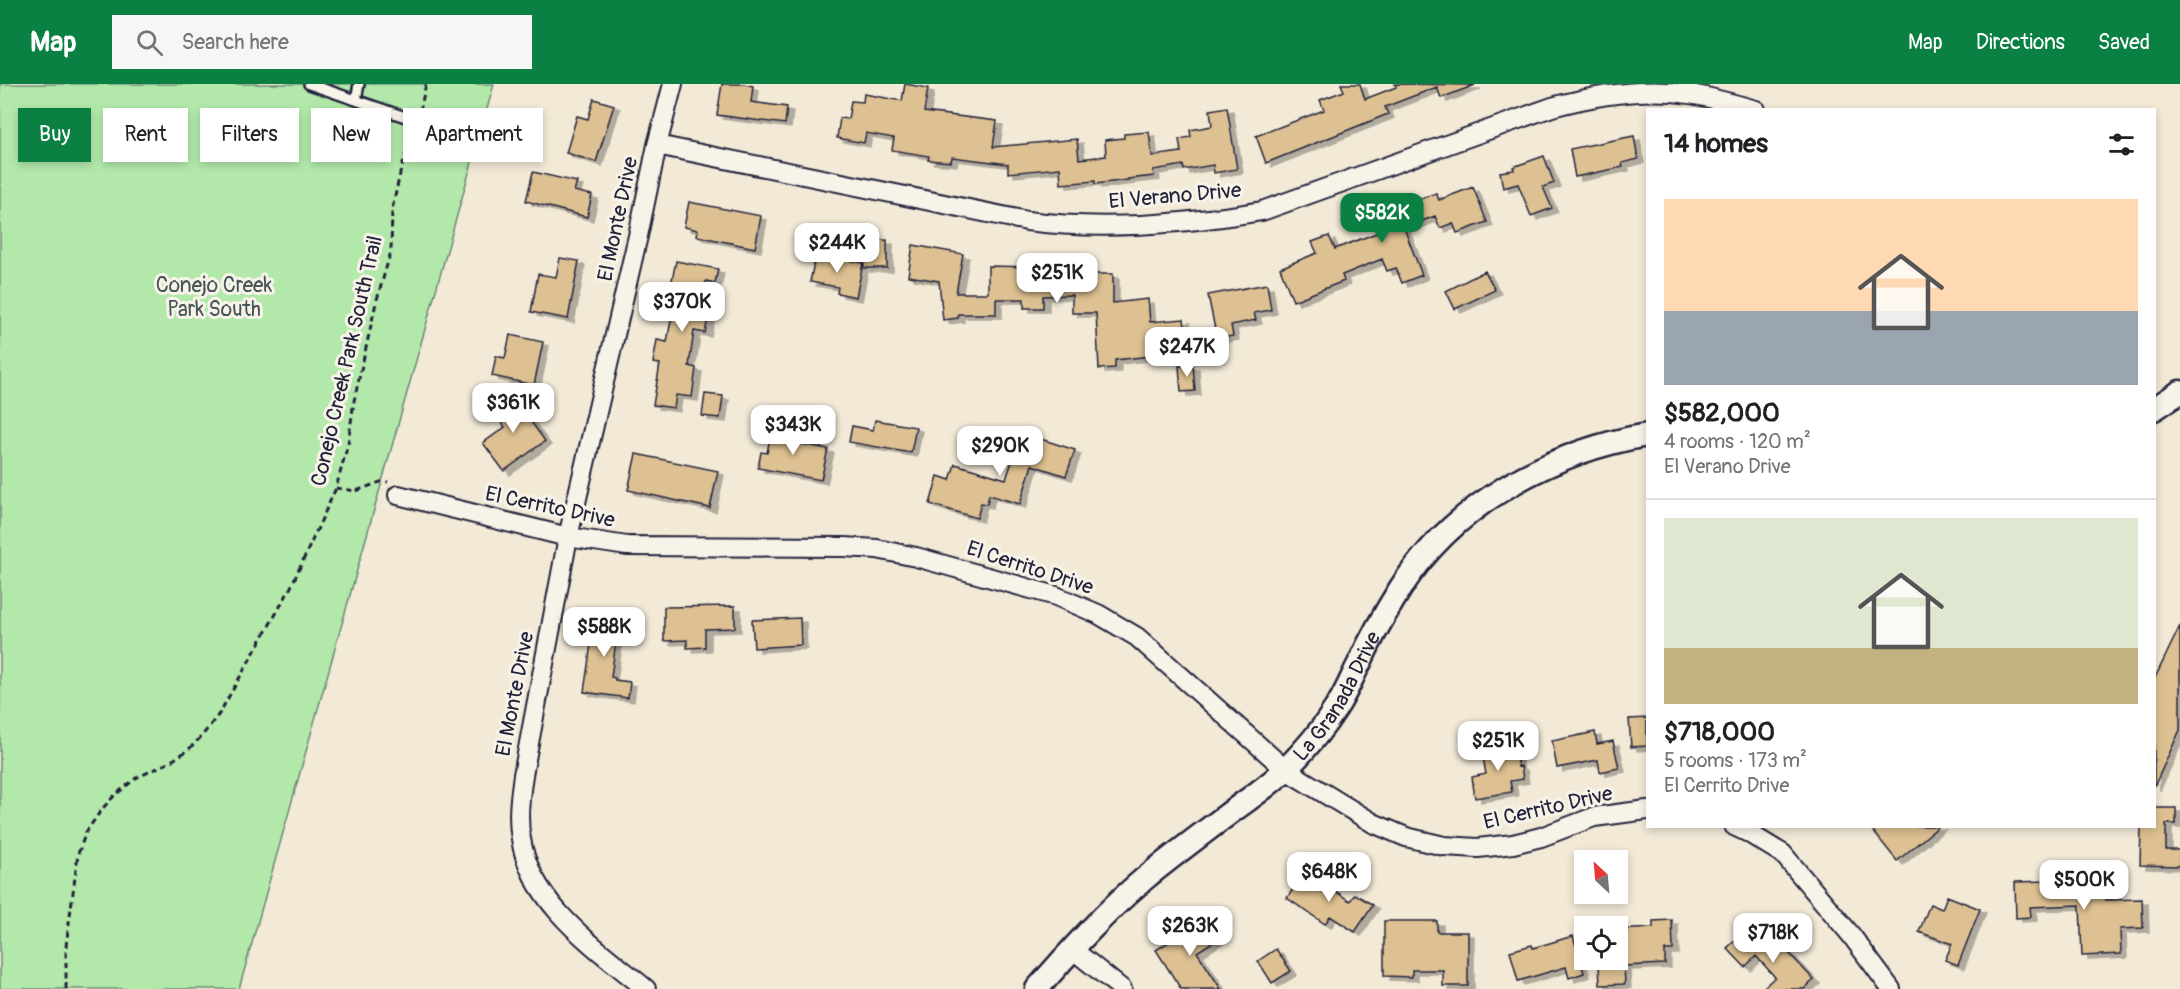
<!DOCTYPE html>
<html lang="en">
<head>
<meta charset="utf-8">
<style>
	body { margin:0; font-family:Pangolin,sans-serif; background:#f6f6f6; color:#202124; height:100vh; display:flex; flex-direction:column; font-size:22px; white-space:nowrap }
	* { box-sizing:border-box; margin:0 }
	p { font-size:20px; color:#757577 }
	.icon { flex:none; width:33px; height:33px; fill:none; stroke:currentColor; stroke-width:2; stroke-linecap:round; stroke-linejoin:round }
	.map { position:relative; flex:1; overflow:hidden }
	.drawer { position:absolute; left:1646px; top:24px; width:510px; height:720px; display:flex; flex-direction:column; background:#fff; border-radius:0px; box-shadow:0 3px 9px #0003 }
	.drawer>* { flex:none }
	.guide { position:absolute; left:18px; top:24px; width:570px; height:54px; display:flex; gap:12px }
	.needle { width:39px; rotate:334deg }
	.buttons { position:absolute; left:1574px; top:766px; display:grid; gap:12px }
	.buttons a { display:grid; place-items:center; width:54px; height:54px; border-radius:0px; background:#fff; box-shadow:0 3px 9px #0003; font-size:30px }
	.price { position:absolute; translate:-50% -51px; padding:0 14px; border-radius:12px; background:#fff; color:#222; font-size:20px; line-height:39px; filter:drop-shadow(0 2px 3px #0008) }
	.price::after { content:''; position:absolute; left:50%; top:36px; width:18px; height:14px; margin-left:-9px; background:inherit; clip-path:polygon(0 0,100% 0,50% 100%) }
	.price.current { background:#0b8043; color:#fff }
	ul { padding:0; list-style:none }
	li { display:grid; align-content:center; gap:12px; height:318px; padding:0 18px }
	li+li { border-top:2px solid #e0e0e0 }
	li span { display:grid; place-items:center; height:186px; border-radius:0px; color:#555 }
	li>.icon { margin-inline-start:auto }
	span .icon { width:108px; height:108px; fill:#fffc; stroke-width:1 }
	li b { font-size:26px }
	h2 { display:flex; justify-content:space-between; align-items:center; height:72px; padding:0 18px; font-size:26px }
	.pill { padding:0 21px; border-radius:0px; background:#fff; box-shadow:0 3px 9px #0003; font-size:21px; line-height:54px }
	.pill.current { background:#0b8043; color:#fff }
	header { display:flex; align-items:center; gap:36px; box-sizing:border-box; height:84px; padding:0 30px; background:#0b8043; color:#fff }
	header strong { font-size:28px }
	nav { display:flex; gap:33px; margin-inline-start:auto; font-size:21px }
	.search { width:420px; height:54px; background:#f6f6f6; display:flex; align-items:center; gap:15px; box-sizing:border-box; padding:0 21px; border-radius:0px; color:#757577; font-size:22px }
	.map>svg:first-child { display:block }
	.green { fill:#b2e9ab; stroke:#6a8673; stroke-width:1.5 }
	.building { fill:#dec192; stroke:#22223b; stroke-width:1.5; filter:url(#shadow) }
	.lines { fill:none; stroke-linecap:round; stroke-linejoin:round }
	.service-casing { stroke:#22223b; stroke-width:14 }
	.minor-casing { stroke:#22223b; stroke-width:22 }
	.tertiary-casing { stroke:#22223b; stroke-width:27 }
	.path { stroke:#22223b; stroke-width:3; stroke-dasharray:6 4.5; stroke-linecap:butt }
	.service { stroke:#f7f3e8; stroke-width:9 }
	.minor { stroke:#f7f3e8; stroke-width:18 }
	.tertiary { stroke:#f7f3e8; stroke-width:22 }
	.labels { text-anchor:middle; dominant-baseline:central; stroke-width:6; stroke-linejoin:round; paint-order:stroke }
	.street-label { font-size:21px; fill:#22223b; stroke:#f7f3e8 }
	.park-label { font-size:21px; fill:#465457; stroke:#f7f3e8 }
</style>
</head>
<body>
<header>
<strong>Map</strong>
<div class="search"><svg class="icon" aria-label="search" viewBox="0 0 24 24"><circle cx="10" cy="10" r="6"/><path d="M15 15l6 6"/></svg>Search here</div>
<nav><a>Map</a><a>Directions</a><a>Saved</a></nav>
</header>
<div class="map">
<svg width="2180" height="905" viewBox="0 0 2180 905">
	<defs>
		<filter id="shadow"><feDropShadow dx="6" dy="4" stdDeviation="0" flood-color="#0004"/></filter>
	</defs>
	<rect width="100%" height="100%" fill="#f2e9d7"/>
	<filter id="ink" filterUnits="userSpaceOnUse"><feTurbulence type="fractalNoise" baseFrequency=".0167" numOctaves="2"/><feDisplacementMap in="SourceGraphic" scale="12" xChannelSelector="R" yChannelSelector="G"/><feConvolveMatrix kernelMatrix="1 2 1 2 8 2 1 2 1" color-interpolation-filters="sRGB"/></filter>
	<g filter="url(#ink)">
		<!-- green -->
		<path class="green" d="M0,0H494L239,905H0Z"/>
		<!-- building -->
		<path class="building" d="M722,0H744L753,2L751,18L787,23L785,40L717,31Z
			M905,0L928,4L924,28L997,37L993,63L1077,55L1079,75L1106,72L1105,56L1124,54V50L1149,48L1152,72L1181,68L1179,55L1191,53L1190,46L1212,42L1210,26L1227,23L1237,85L1214,89L1213,81L1184,86L1183,81L1153,86L1154,92L1128,95V96L1095,100V97L1061,100L1060,84L1008,89V80L952,73L951,78L928,76L929,72L892,66L894,54L866,49L864,59L837,54L840,34L848,35L851,17L863,18L864,10L902,17Z
			M1341,0H1360L1365,15L1396,3L1395,0L1475,1L1441,14L1437,3L1385,23L1388,30L1266,79L1256,52L1324,26L1320,16L1344,7Z
			M594,15L614,21L596,78L566,69L577,32L588,35Z
			M1634,52L1638,75L1622,79L1623,83L1575,93L1570,65Z
			M1544,72L1554,99L1543,103L1552,124L1531,132L1518,100L1503,104L1500,88L1514,86L1513,83Z
			M533,88L577,98L574,107L592,111L587,133L526,117Z
			M1473,103L1487,138L1457,149L1453,139L1440,144L1435,132L1404,144L1422,191L1402,199L1396,184L1387,187L1382,175L1342,191L1344,197L1293,217L1280,184L1317,169L1312,158L1329,152L1335,165L1384,146L1378,128L1395,121L1396,124L1436,109L1439,116Z
			M689,118L761,132L755,164L697,152L698,146L684,143Z
			M887,156V184H864L863,157Z
			M913,161L963,170L956,209H988V182L1043,183V190H1113V219L1148,215L1150,238L1184,235L1188,268L1115,276V284L1099,285L1096,229H1072V211L1043,212V224H1024V215H996V230H958V234L943,236L939,197L908,192Z
			M816,169L863,179L856,213L837,209L838,203L810,198Z
			M560,174L579,177L568,235L531,228L538,190L556,193Z
			M676,177L718,185L715,199L706,197L699,229L709,230L705,249L694,247L689,282L696,284L692,313L676,311L674,324L653,321L660,280L653,279L657,256L667,258L673,226L666,225Z
			M1485,187L1495,206L1455,225L1446,207Z
			M1267,200L1271,226L1254,229L1256,236L1231,241L1233,252L1217,255L1208,211Z
			M510,251L543,258L534,301L492,292L496,272L505,274Z
			M1193,281L1195,307L1181,308L1179,282Z
			M511,310L545,357L504,387L483,359L505,343L491,325Z
			M705,310L723,312L720,334L702,332Z
			M875,336L916,343L911,369L849,358L852,342L873,346Z
			M772,344L799,349L797,359L828,365L821,396L758,384L761,368L767,369Z
			M1022,349L1075,366L1066,392L1032,381L1020,420L989,411L987,420L981,419L977,434L930,420L938,392L950,396L955,380L1006,395Z
			M636,370L718,387L710,424L628,406Z
			M735,522V544L705,545V563L687,564V556L664,557V523Z
			M596,526L620,529L611,593L615,594V596L630,598L628,614L584,608Z
			M800,534L801,561L754,564L752,536Z
			M2180,542V646L2154,703V596Z
			M1647,634V662L1631,663L1629,635Z
			M1595,648L1597,660L1613,657L1619,684L1600,688L1598,676L1557,684L1552,657Z
			M1514,661L1518,683L1521,682L1523,695L1510,697L1512,708L1475,714L1472,693L1486,690L1482,667Z
			M2154,724H2176V740H2166V766H2180L2179,782L2140,781L2141,742H2154Z
			M1869,742H1939L1897,777Z
			M1305,787L1350,817L1355,810L1373,821L1355,848L1330,832L1325,840L1287,814Z
			M2075,796L2076,801L2105,800V816L2142,815L2143,844L2120,845L2121,870L2082,872L2080,821L2030,823L2031,833L2016,834L2015,798Z
			M1947,812L1980,825L1958,881L1945,876L1952,860L1919,848L1930,820L1942,825Z
			M1206,834L1219,854L1197,868L1221,905H1181L1156,866Z
			M1672,836L1673,866H1665V880L1624,882L1625,900L1600,901L1599,882L1617,881V846L1653,844V837Z
			M1384,837H1437V848H1468V902H1443V886H1412V893L1384,892Z
			M1741,851L1742,853L1744,851L1760,867L1775,854L1814,896L1804,905H1762L1775,893L1756,872L1745,883L1727,864Z
			M1573,852L1584,889L1569,894L1566,883L1518,897L1510,867L1532,861L1533,864Z
			M1276,865L1291,887L1272,899L1258,877Z"/>
		<g class="lines">
			<!-- service casing -->
			<g class="service-casing">
				<path id="service" d="M309,0L417,37
					M356,16L359,0"/>
			</g>
			<!-- minor casing -->
			<g class="minor-casing">
				<path id="minor" d="M657,61L1027,137C1104,147 1186,140 1262,127L1552,23C1596,11 1643,3 1689,10C1711,13 1734,20 1756,26
					M398,411L568,453L627,462L844,463L877,465L916,473L1056,512L1098,530L1137,553L1286,686L1373,739L1406,753L1444,762L1478,764L1513,760L1541,753L1594,733L1647,726
					M1734,742L1747,748L1783,770L1851,851L1891,905
					M1072,865L1122,905
					M646,905C598,865 531,821 521,755C517,734 520,712 523,691L568,453L638,152L657,61L673,0"/>
			</g>
			<!-- tertiary casing -->
			<g class="tertiary-casing">
				<g id="tertiary">
					<path d="M2154,325L2180,308"/>
					<path id="s1" d="M1037,905C1071,866 1105,828 1144,795C1171,773 1199,752 1227,731C1247,716 1269,702 1287,684C1306,665 1322,646 1336,624C1345,611 1351,595 1359,580C1371,554 1385,529 1400,505C1454,420 1550,368 1647,351"/>
				</g>
			</g>
			<!-- path -->
			<path class="path" d="M420,27L426,0
				M336,404L356,407L383,397L388,398
				M66,905V862L78,770L86,748L102,725L114,712L136,694L170,678L188,666L201,653L219,630L290,505L336,404L348,360L354,317L376,219L391,167L392,126L401,85L413,48"/>
			<!-- service -->
			<use href="#service" class="service"/>
			<!-- minor -->
			<use href="#minor" class="minor"/>
			<!-- tertiary -->
			<use href="#tertiary" class="tertiary"/>
		</g>
	</g>
	<g class="labels">
		<!-- street labels -->
		<g class="street-label">
			<text transform="translate(1175 112) rotate(-5)">El Verano Drive</text>
			<text transform="translate(618 135) rotate(-78)">El Monte Drive</text>
			<text transform="translate(347 277) rotate(-77)">Conejo Creek Park South Trail</text>
			<text transform="translate(550 423) rotate(12)">El Cerrito Drive</text>
			<text transform="translate(1030 484) rotate(18)">El Cerrito Drive</text>
			<text transform="translate(515 610) rotate(-79)">El Monte Drive</text>
			<text stroke="none"><textPath href="#s1" startOffset="423">La Granada Drive</textPath></text>
			<text transform="translate(1548 724) rotate(-13)">El Cerrito Drive</text>
		</g>
		<!-- park labels -->
		<g class="park-label">
			<text x="214" y="201">Conejo Creek<tspan x="214" dy="24">Park South</tspan></text>
		</g>
	</g>
</svg>
<div class="buttons">
<a><svg class="needle" viewBox="-14 -14 28 28"><path d="M0-13l5 13h-10z" fill="#e53935"/><path d="M0 13l5-13h-10z" fill="#757577"/></svg></a>
<a><svg class="icon" aria-label="locate" viewBox="0 0 24 24"><circle cx="12" cy="12" r="6"/><path d="M12 2v4M12 18v4M2 12h4M18 12h4"/></svg></a>
</div>
<b class="price current" style="left:1382px;top:160px">$582K</b>
<b class="price" style="left:837px;top:190px">$244K</b>
<b class="price" style="left:1057px;top:220px">$251K</b>
<b class="price" style="left:682px;top:249px">$370K</b>
<b class="price" style="left:1187px;top:294px">$247K</b>
<b class="price" style="left:513px;top:350px">$361K</b>
<b class="price" style="left:793px;top:372px">$343K</b>
<b class="price" style="left:1000px;top:393px">$290K</b>
<b class="price" style="left:604px;top:574px">$588K</b>
<b class="price" style="left:1498px;top:688px">$251K</b>
<b class="price" style="left:1329px;top:819px">$648K</b>
<b class="price" style="left:2084px;top:827px">$500K</b>
<b class="price" style="left:1190px;top:873px">$263K</b>
<b class="price" style="left:1773px;top:880px">$718K</b>
<div class="guide">
<a class="pill current">Buy</a>
<a class="pill">Rent</a>
<a class="pill">Filters</a>
<a class="pill">New</a>
<a class="pill">Apartment</a>
</div>
<section class="drawer">
<h2>14 homes<svg class="icon" aria-label="filters" viewBox="0 0 24 24"><path d="M4 7h16M4 17h16"/><circle cx="9" cy="7" r="2"/><circle cx="15" cy="17" r="2"/></svg></h2>
<ul>
<li><span style="background:linear-gradient(#ffd9b3 60%,#9aa5b1 0)"><svg class="icon" aria-label="home" viewBox="0 0 24 24"><path d="M3 11l9-7 9 7M6 9v11h12V9"/></svg></span><div><b>$582,000</b><p>4 rooms · 120 m²</p><p>El Verano Drive</p></div></li>
<li><span style="background:linear-gradient(#dfe7d0 70%,#c2b280 0)"><svg class="icon" aria-label="home" viewBox="0 0 24 24"><path d="M3 11l9-7 9 7M6 9v11h12V9"/></svg></span><div><b>$718,000</b><p>5 rooms · 173 m²</p><p>El Cerrito Drive</p></div></li>
</ul>
</section>
</div>
</body>
</html>
